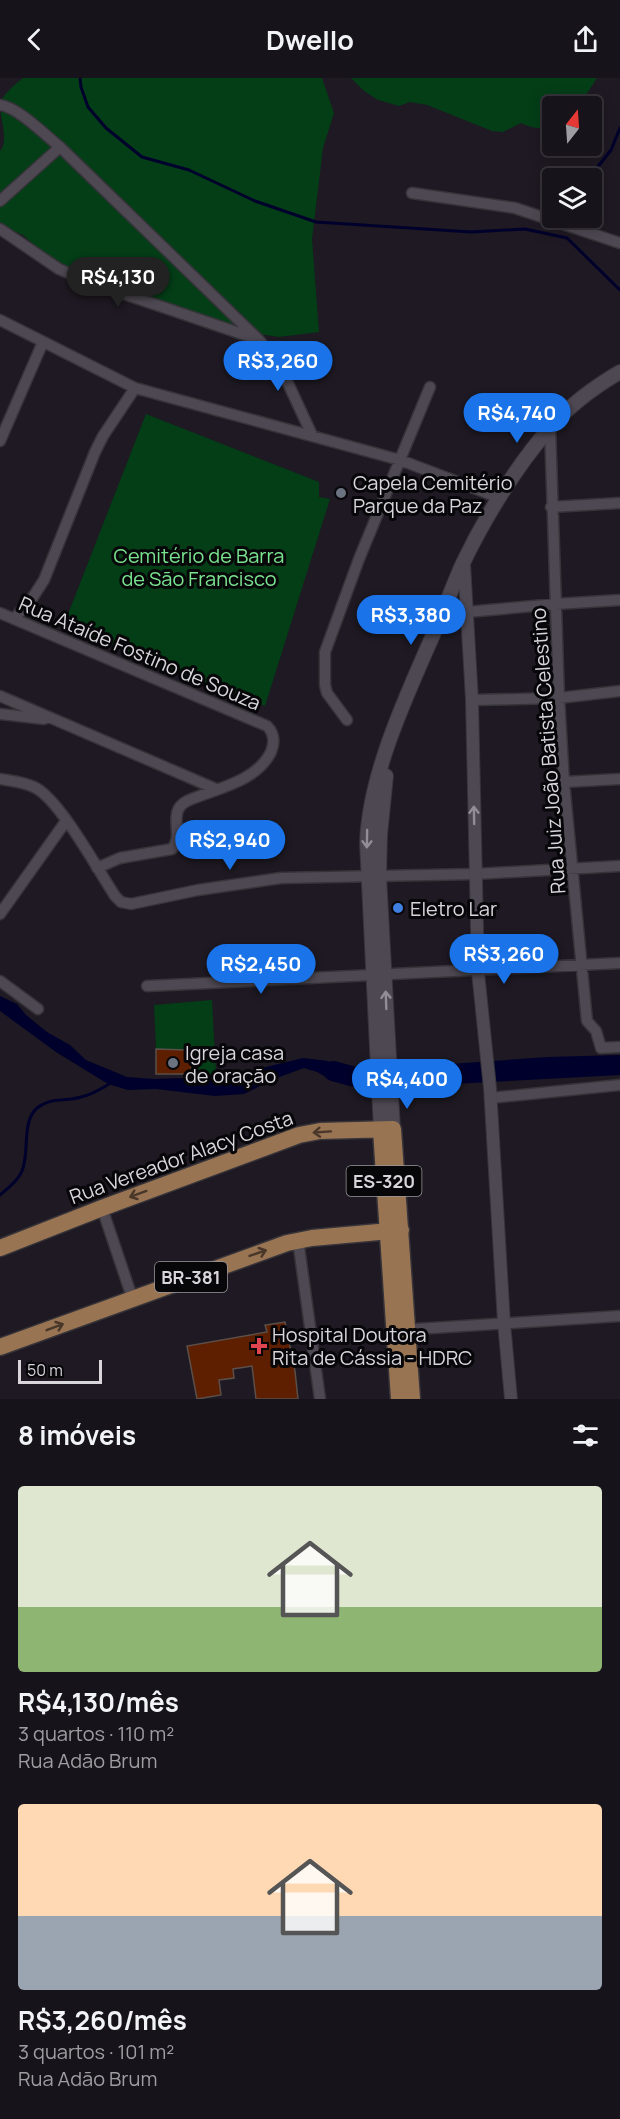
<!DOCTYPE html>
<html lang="pt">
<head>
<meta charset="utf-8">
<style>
	body { margin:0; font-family:Manrope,sans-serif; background:#1f1c23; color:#f1f3f6; height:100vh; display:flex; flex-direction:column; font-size:22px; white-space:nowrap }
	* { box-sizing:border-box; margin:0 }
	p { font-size:20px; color:#9e9ea2 }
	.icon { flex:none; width:33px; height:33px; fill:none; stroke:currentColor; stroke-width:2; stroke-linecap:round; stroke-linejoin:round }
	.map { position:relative; height:1321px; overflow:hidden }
	.sheet { display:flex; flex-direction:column; background:#16131a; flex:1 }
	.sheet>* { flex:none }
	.needle { width:39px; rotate:17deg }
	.buttons { position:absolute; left:542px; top:18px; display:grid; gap:12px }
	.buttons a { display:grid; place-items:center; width:60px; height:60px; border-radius:6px; background:#16131a; box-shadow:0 3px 15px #0003,0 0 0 2px #353239; font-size:30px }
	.scale { position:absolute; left:18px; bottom:15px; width:84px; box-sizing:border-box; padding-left:6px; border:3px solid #d8d5db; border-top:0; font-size:16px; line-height:21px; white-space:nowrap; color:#d8d5db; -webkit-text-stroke:4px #070609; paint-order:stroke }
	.price { position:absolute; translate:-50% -51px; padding:0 14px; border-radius:21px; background:#1a73e8; color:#fff; font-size:20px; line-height:39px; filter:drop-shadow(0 2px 3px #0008) }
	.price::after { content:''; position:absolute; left:50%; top:36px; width:18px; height:14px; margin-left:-9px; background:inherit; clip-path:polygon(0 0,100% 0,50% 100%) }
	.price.selected { background:#222; color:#fff }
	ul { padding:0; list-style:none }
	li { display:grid; align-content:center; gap:12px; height:318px; padding:0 18px }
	li span { display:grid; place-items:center; height:186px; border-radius:6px; color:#555 }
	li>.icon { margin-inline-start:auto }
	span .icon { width:108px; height:108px; fill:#fffc; stroke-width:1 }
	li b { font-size:26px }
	h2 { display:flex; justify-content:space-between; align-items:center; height:72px; padding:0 18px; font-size:26px }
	header { display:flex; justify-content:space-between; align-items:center; height:78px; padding:0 18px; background:#16131a; font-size:27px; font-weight:700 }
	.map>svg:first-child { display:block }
	.green { fill:#033e17 }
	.water { fill:#00002c }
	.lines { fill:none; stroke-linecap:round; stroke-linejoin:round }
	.stream { stroke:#00002c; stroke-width:3 }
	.river { stroke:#00002c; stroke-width:20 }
	.building { fill:#5e1f00; stroke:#5b4f4a; stroke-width:1.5 }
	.minor-casing { stroke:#363339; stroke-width:13 }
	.tertiary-casing { stroke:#363339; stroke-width:14 }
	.secondary-casing { stroke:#363339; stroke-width:16 }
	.primary-casing { stroke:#363339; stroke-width:19 }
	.minor { stroke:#4d4852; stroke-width:10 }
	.tertiary { stroke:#4d4852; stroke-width:12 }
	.secondary { stroke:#4d4852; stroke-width:14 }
	.primary { stroke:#997453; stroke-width:16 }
	.oneway { stroke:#928e96 }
	.oneway2 { stroke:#49372a }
	.worship-dot { fill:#6b7280; stroke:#070609; stroke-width:2 }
	.shop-dot { fill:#3f7fe0; stroke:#070609; stroke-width:2 }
	.health-dot { fill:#e0444e; stroke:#070609; stroke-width:2 }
	.labels { text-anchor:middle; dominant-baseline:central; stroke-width:6; stroke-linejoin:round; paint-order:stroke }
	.shield { fill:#070609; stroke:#99979c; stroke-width:1.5 }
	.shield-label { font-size:18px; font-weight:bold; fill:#d8d5db }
	.poi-label { font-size:20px; fill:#d8d5db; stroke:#070609; text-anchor:start }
	.park-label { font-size:20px; fill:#79e48f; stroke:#070609 }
	.street-label { font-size:20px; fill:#d8d5db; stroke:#070609 }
</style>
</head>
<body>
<header><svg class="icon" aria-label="back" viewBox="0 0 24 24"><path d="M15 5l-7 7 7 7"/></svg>Dwello<svg class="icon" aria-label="share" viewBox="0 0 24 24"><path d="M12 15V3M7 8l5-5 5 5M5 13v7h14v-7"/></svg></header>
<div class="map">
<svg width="620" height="1321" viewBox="0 0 620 1321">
	<rect width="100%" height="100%" fill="#1e1922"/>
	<!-- green -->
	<path class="green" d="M23,0H322L334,35L323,70L312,161L319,254L279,259L253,255L96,203L47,178L23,157L0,147V73C9,63 0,41 0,26C3,16 15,6 23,0Z
		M351,0H597L579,28H552V45C541,52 533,51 521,45L503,54L492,53L427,27L410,24L399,28L378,22L364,13Z
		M146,336L319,404V419L330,421L265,628L63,549Z
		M212,922L216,996H192L190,974L186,972L156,971L154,927Z"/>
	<!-- water -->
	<path class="water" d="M0,918L17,926L26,937L47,954L70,967L86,982L127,999L154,1001L245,998L262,990L303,980L328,983L339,992L358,991V1002L333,1003L317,994L304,990L274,1001L244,1016L215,1018L156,1011L128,1012L108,1006L56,974L0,933Z
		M620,977V997L396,1009L395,990L547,979Z"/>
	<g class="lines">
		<!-- stream -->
		<path class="stream" d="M80,0L81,9L88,29L106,50L142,79L189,92L255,123L316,144L471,154L525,151L567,160L620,212
			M589,100L611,72L620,50
			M0,1117C8,1110 18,1103 22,1093C30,1075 21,1044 37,1030C50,1019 66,1024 81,1019C92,1017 102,1010 111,1005"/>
		<!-- river -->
		<path class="river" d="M333,993L355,999L399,1000"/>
	</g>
	<!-- building -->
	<path class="building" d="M156,971L186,972L190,974L192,996H156Z
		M285,1244L295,1293L298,1321H256L252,1288L233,1291L234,1300L219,1302L221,1317L197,1321L187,1268L267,1254L265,1247Z"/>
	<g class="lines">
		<!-- minor casing -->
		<g class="minor-casing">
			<path id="minor" d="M0,27C19,30 45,57 60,69L259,262L280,288L312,357
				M412,115L515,130L620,165
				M0,123L60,69
				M0,151L59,191L89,204L254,260
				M0,242L135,310L400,382L500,420
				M550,349L559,620L564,704L587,943L596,953L601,970L620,969
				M0,363L43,264
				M551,429L620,425
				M467,534L556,526L620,522
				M0,535L267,648C274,655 275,664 271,674C256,704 217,710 187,723C166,734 185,756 172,771L120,780L97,790
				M14,541L33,519L44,502L95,374L103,358L135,310
				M0,618L216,711
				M472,622L559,620L620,613
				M0,636L44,641
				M347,642L327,615L325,607V574L359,481L430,309
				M0,701C12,703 25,704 36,710C61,724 98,792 115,818L121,824L131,826L198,812L281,800L475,796L620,788
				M564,704L620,701
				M0,836L66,743
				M0,903L38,931
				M147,908L620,885
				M490,1020L620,1007
				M102,1130L132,1219
				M298,1162L320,1321
				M401,1252L620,1238"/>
		</g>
		<!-- tertiary casing -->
		<g class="tertiary-casing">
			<path id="tertiary" d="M464,485L472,622L478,894L490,1010L504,1245L511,1321"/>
		</g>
		<!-- secondary casing -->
		<g class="secondary-casing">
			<path id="secondary" d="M386,698L380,757L379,798L393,1051
				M381,1052L367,765C369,697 406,619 433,557C444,533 452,509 463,485C484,441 517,387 549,351C569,328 594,309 620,294"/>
		</g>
		<!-- primary casing -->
		<g class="primary-casing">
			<path id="primary" d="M381,1052L399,1321
				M0,1170L102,1130L299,1057L320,1053L393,1051L412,1321
				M0,1269L287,1165L312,1160L401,1152"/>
		</g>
		<!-- minor -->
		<use href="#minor" class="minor"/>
		<!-- tertiary -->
		<use href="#tertiary" class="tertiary"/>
		<!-- secondary -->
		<use href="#secondary" class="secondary"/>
		<!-- primary -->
		<use href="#primary" class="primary"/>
	</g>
	<!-- one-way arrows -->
	<defs><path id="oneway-shaft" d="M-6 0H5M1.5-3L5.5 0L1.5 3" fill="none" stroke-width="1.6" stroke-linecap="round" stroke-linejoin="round" transform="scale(1.5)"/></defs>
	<g class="oneway">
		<use href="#oneway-shaft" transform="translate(474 737) rotate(-91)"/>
		<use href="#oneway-shaft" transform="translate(367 761) rotate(91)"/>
		<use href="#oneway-shaft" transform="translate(386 922) rotate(-92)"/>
	</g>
	<g class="oneway2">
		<use href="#oneway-shaft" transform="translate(322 1054) rotate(176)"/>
		<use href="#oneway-shaft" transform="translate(138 1116) rotate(160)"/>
		<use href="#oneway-shaft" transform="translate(258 1175) rotate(-19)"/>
		<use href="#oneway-shaft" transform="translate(55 1249) rotate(-21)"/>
	</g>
	<!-- markers -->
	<g class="worship-dot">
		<circle cx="341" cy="415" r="6"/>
		<circle cx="173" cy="985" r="6"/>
	</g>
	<circle class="shop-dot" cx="398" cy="830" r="6"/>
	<path class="health-dot" d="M256 1259h6v6h6v6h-6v6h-6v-6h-6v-6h6z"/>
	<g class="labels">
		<!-- shield labels -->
		<g class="shield">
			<rect x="346.5" y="1088" width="75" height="30" rx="4.5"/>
			<rect x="155" y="1184" width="72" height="30" rx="4.5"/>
		</g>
		<g class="shield-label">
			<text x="384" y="1103">ES-320</text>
			<text x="191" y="1199">BR-381</text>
		</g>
		<!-- poi labels -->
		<g class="poi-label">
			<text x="353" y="404">Capela Cemitério<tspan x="353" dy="23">Parque da Paz</tspan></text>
			<text x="410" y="830">Eletro Lar</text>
			<text x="185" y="974">Igreja casa<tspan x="185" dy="23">de oração</tspan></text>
			<text x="272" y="1256">Hospital Doutora<tspan x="272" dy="23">Rita de Cássia - HDRC</tspan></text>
		</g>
		<!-- park labels -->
		<g class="park-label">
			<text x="199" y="477">Cemitério de Barra<tspan x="199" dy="23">de São Francisco</tspan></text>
		</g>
		<!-- street labels -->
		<g class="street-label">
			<text transform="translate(140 575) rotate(23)">Rua Ataíde Fostino de Souza</text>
			<text transform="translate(548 673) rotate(-94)">Rua Juiz João Batista Celestino</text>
			<text transform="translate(181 1079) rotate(-20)">Rua Vereador Alacy Costa</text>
		</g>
	</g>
</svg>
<div class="buttons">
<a><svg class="needle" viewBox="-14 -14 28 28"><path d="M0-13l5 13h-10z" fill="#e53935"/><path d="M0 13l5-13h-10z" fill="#9e9ea2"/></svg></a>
<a><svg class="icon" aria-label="layers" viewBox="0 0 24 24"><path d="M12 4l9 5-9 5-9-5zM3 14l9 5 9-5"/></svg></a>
</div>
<div class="scale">50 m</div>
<b class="price selected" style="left:118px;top:230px">R$4,130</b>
<b class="price" style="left:278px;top:314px">R$3,260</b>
<b class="price" style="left:517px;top:366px">R$4,740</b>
<b class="price" style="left:411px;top:568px">R$3,380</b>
<b class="price" style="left:230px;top:793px">R$2,940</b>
<b class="price" style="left:504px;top:907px">R$3,260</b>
<b class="price" style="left:261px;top:917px">R$2,450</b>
<b class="price" style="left:407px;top:1032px">R$4,400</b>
</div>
<section class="sheet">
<h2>8 imóveis<svg class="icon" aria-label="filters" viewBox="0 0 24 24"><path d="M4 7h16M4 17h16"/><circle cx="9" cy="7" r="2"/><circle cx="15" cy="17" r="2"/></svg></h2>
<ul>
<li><span style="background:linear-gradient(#dfe7d0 65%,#8fb573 0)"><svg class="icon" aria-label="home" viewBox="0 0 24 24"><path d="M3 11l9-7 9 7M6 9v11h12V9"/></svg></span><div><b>R$4,130/mês</b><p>3 quartos · 110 m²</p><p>Rua Adão Brum</p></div></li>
<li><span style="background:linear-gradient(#ffd9b3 60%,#9aa5b1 0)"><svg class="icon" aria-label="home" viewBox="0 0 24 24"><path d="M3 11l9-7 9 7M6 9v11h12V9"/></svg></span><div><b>R$3,260/mês</b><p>3 quartos · 101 m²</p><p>Rua Adão Brum</p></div></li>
</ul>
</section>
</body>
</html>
